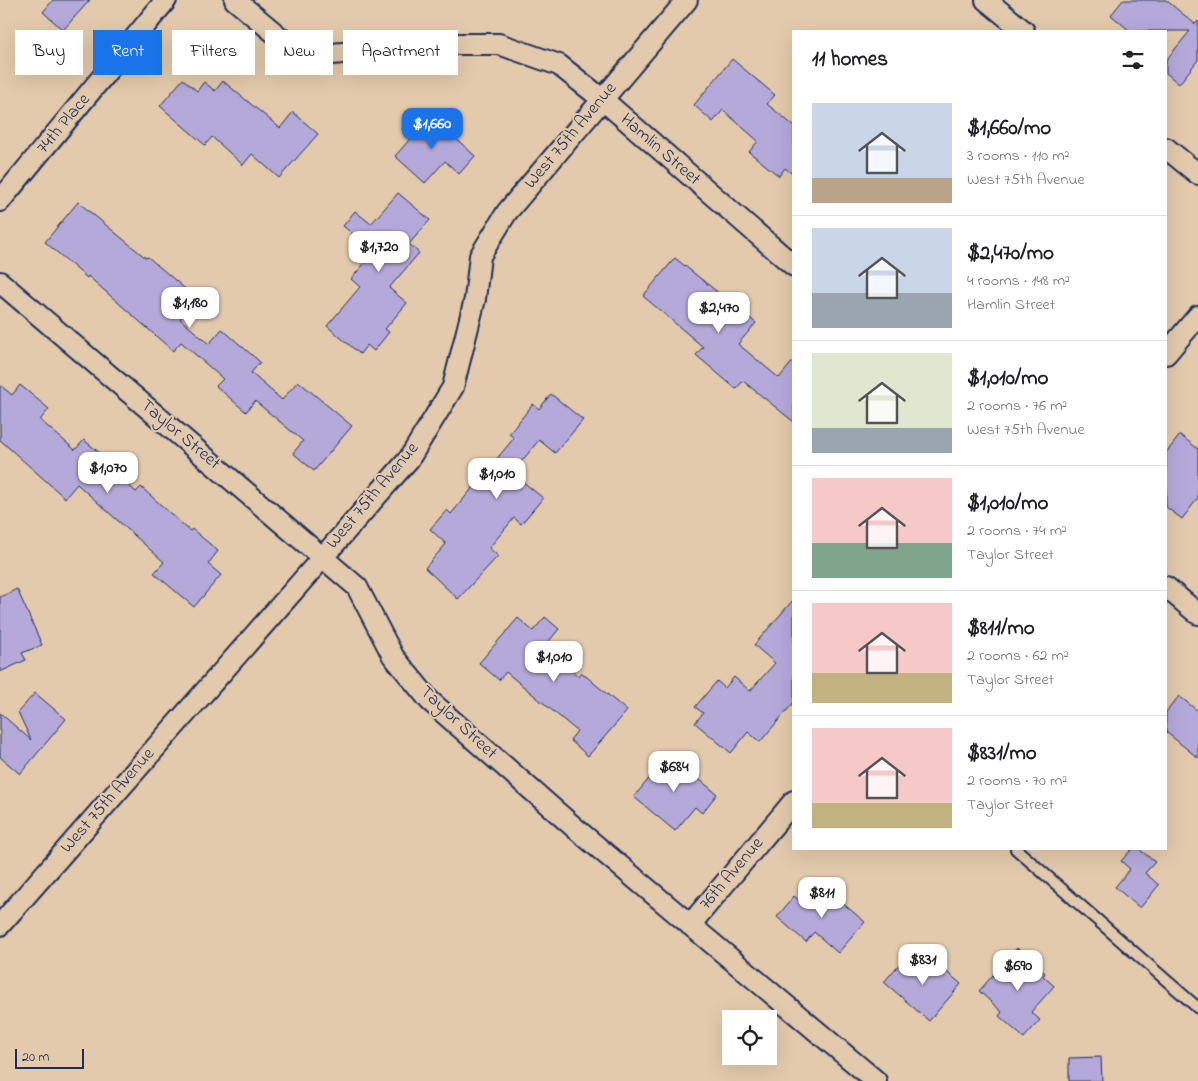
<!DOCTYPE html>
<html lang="en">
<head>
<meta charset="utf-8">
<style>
	body { margin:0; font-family:"Indie Flower",sans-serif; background:#f6f6f6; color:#202124; height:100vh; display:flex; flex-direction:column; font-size:19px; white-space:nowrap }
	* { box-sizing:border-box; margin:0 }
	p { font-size:16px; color:#757577 }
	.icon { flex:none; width:28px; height:28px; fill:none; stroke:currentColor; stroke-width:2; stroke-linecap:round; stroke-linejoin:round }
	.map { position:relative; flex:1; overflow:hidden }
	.panel { position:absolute; left:792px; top:30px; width:375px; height:820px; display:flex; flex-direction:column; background:#fff; border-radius:0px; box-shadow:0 5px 20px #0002 }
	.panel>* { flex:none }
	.hud { position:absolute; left:15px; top:30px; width:475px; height:45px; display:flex; gap:10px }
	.fabs { position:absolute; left:722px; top:1010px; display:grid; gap:10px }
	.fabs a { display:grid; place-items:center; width:55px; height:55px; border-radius:0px; background:#fff; box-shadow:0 5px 20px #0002; font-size:25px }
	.scale { position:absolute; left:15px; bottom:12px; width:69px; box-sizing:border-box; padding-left:5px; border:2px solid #1b2f5e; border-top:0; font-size:14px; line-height:18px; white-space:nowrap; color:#1b2f5e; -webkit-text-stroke:4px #e4caac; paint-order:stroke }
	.price { position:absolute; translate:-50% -42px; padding:0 11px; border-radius:10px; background:#fff; color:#222; font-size:16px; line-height:32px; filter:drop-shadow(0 1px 2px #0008) }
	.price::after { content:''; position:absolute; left:50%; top:30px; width:15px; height:11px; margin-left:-8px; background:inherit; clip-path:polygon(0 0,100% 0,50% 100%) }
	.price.active { background:#1a73e8; color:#fff }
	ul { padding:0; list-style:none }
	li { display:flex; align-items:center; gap:15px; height:125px; padding:0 20px }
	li+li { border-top:1px solid #e0e0e0 }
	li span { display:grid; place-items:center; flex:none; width:140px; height:100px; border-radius:0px; color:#555 }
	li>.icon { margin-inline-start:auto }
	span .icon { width:60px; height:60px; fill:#fffc; stroke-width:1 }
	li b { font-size:21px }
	h2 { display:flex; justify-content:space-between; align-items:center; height:60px; padding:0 20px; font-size:21px }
	.chip { padding:0 18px; border-radius:0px; background:#fff; box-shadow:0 5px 20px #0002; font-size:18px; line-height:45px }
	.chip.active { background:#1a73e8; color:#fff }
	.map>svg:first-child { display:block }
	.building { fill:#b5a9da; stroke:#1b2f5e }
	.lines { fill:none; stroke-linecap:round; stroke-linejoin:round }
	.service-casing { stroke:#1b2f5e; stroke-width:14 }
	.minor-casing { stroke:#1b2f5e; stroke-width:24 }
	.service { stroke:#e4caac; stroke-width:10 }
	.minor { stroke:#e4caac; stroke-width:20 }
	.labels { text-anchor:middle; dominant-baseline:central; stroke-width:4; stroke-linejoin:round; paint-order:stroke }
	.street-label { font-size:18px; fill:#1b2f5e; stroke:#e4caac }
</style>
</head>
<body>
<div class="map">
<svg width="1198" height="1081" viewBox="0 0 1198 1081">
	<rect width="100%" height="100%" fill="#e4caac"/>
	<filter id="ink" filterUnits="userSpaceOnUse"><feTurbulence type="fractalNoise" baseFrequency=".02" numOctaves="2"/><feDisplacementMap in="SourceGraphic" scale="10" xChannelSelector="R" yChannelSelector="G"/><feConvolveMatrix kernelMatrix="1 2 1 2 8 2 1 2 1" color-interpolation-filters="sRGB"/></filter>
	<g filter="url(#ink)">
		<!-- building -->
		<path class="building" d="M53,0H90L63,30L43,12Z
			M1123,0H1166L1195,24L1198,21V60L1179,84L1166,73V60L1190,31H1130L1111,15Z
			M732,59L775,95L767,104L794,126V175L785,168L779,176L749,152L758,141L723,110L713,122L694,105Z
			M183,79L197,91L204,82L215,91L223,81L280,128L293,112L318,134L279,178L252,154L243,165L212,137L205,145L160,106Z
			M413,116L429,130L437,121L475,156L459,174L445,161L425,183L395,156L411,138L402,129Z
			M398,193L430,220L409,244L419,253L389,288L407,303L385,329L389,332L374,351L367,345L360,354L327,326L360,287L351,279L374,252L343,226L355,211L371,224Z
			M78,202L146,258L148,257L197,299L180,319L209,344L222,329L260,362L251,373L282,400L298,381L352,426L314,471L293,453L303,441L255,401L246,412L216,386L223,379L181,342L173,351L88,276L87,278L45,242Z
			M675,258L756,323L738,344L779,378L794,360V422L743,381L736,389L696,355L703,347L643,296Z
			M0,385L12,395L20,385L49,409L40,420L75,450L84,440L112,463L108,467L136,492L141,487L190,531L192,529L218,551L208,564L221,575L194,607L154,573L164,562L77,484L65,498L0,440Z
			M551,394L583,420L555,453L539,440L512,473L543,498L521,524L514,518L489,548L498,556L458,599L425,568L446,544L430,529L447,510L451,514L514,438L509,434L533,404L539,409Z
			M1180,435L1198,449V498L1182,519L1166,507V453Z
			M17,589L42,645L22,653L26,660L0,672V597Z
			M794,599V702L760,742L748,732L731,753L695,723L703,713L695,707L717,681L725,688L734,677L750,691L775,663L754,645Z
			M545,617L559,629L544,647L578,676L581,672L627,711L588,756L570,740L577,731L506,672L499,680L479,663L518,618L533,631Z
			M35,693L66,719L20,774L0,757V713L31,740L18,712Z
			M1179,696L1198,711V758L1166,732V712Z
			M669,754L717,794L702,813L695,807L675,831L634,797Z
			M1132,849H1139L1155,862L1145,873L1159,885L1140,908L1115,887L1130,869L1121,861Z
			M821,885L865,922L838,953L814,932L806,942L777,917L794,896L804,905Z
			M1017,948L1045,973L1043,976L1054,986L1031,1012L1040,1020L1024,1038L999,1016L1002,1012L979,991Z
			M926,954L961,984L929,1021L884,982L901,962L911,971Z
			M1101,1057L1102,1081H1069V1058Z"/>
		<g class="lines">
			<!-- service casing -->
			<g class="service-casing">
				<path id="service" d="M1016,849L1198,1008"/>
			</g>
			<!-- minor casing -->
			<g class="minor-casing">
				<path id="minor" d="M235,0L283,40L332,54L438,44H499L559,65L602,99L794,266
					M986,0L1024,31
					M1166,148L1198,174
					M0,201L166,0
					M0,282L357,587L393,656L430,701L575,828L876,1081
					M1166,354L1198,316
					M1166,587L1198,614
					M0,925L409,459L453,387L475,299L480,256L507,212L687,0
					M690,925L794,801"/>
			</g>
			<!-- service -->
			<use href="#service" class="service"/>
			<!-- minor -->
			<use href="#minor" class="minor"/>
		</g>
	</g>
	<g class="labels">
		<!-- street labels -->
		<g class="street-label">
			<text transform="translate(64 124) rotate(-50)">74th Place</text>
			<text transform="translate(571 136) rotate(-50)">West 75th Avenue</text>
			<text transform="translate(660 150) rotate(41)">Hamlin Street</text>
			<text transform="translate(180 435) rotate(40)">Taylor Street</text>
			<text transform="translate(373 496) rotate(-50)">West 75th Avenue</text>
			<text transform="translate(458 723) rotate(43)">Taylor Street</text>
			<text transform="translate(108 801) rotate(-49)">West 75th Avenue</text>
			<text transform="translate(732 874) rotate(-50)">76th Avenue</text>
		</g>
	</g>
</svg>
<div class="fabs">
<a><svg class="icon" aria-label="locate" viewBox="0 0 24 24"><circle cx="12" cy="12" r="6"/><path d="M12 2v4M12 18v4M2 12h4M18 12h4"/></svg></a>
</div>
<div class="scale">20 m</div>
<b class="price active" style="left:432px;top:150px">$1,660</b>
<b class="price" style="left:379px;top:273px">$1,720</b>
<b class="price" style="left:190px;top:329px">$1,180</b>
<b class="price" style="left:719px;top:334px">$2,470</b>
<b class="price" style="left:108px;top:494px">$1,070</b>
<b class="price" style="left:497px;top:500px">$1,010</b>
<b class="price" style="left:554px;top:683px">$1,010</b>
<b class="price" style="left:674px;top:793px">$684</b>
<b class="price" style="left:822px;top:919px">$811</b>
<b class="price" style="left:923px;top:986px">$831</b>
<b class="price" style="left:1018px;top:992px">$690</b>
<div class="hud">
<a class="chip">Buy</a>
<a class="chip active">Rent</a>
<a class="chip">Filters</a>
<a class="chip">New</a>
<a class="chip">Apartment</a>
</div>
<section class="panel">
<h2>11 homes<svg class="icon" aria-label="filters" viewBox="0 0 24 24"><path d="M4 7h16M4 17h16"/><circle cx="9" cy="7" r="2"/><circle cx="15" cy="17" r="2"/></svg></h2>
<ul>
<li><span style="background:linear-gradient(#c9d6e8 75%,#b9a48a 0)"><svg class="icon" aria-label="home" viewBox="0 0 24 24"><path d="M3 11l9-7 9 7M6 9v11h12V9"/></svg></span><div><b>$1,660/mo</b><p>3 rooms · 110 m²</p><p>West 75th Avenue</p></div></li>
<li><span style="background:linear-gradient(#c9d6e8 65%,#9aa5b1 0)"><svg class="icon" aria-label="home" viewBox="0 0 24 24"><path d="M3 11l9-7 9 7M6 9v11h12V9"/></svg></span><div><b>$2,470/mo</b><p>4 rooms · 148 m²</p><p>Hamlin Street</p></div></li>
<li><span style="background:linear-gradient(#dfe7d0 75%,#9aa5b1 0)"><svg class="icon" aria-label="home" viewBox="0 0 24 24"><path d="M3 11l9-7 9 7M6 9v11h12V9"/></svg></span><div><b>$1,010/mo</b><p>2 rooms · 76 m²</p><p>West 75th Avenue</p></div></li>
<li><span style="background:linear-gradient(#f6c9c9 65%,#7fa58c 0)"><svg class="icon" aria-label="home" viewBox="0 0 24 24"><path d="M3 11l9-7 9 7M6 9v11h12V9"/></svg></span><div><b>$1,010/mo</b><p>2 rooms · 74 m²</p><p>Taylor Street</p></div></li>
<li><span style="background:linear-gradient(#f6c9c9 70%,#c2b280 0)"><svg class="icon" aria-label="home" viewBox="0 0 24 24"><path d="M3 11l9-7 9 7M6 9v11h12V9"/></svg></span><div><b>$811/mo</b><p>2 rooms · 62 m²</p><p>Taylor Street</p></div></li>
<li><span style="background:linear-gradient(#f6c9c9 75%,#c2b280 0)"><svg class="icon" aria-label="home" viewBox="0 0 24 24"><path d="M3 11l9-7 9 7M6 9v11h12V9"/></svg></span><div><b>$831/mo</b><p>2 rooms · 70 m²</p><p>Taylor Street</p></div></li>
</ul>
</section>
</div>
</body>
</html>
